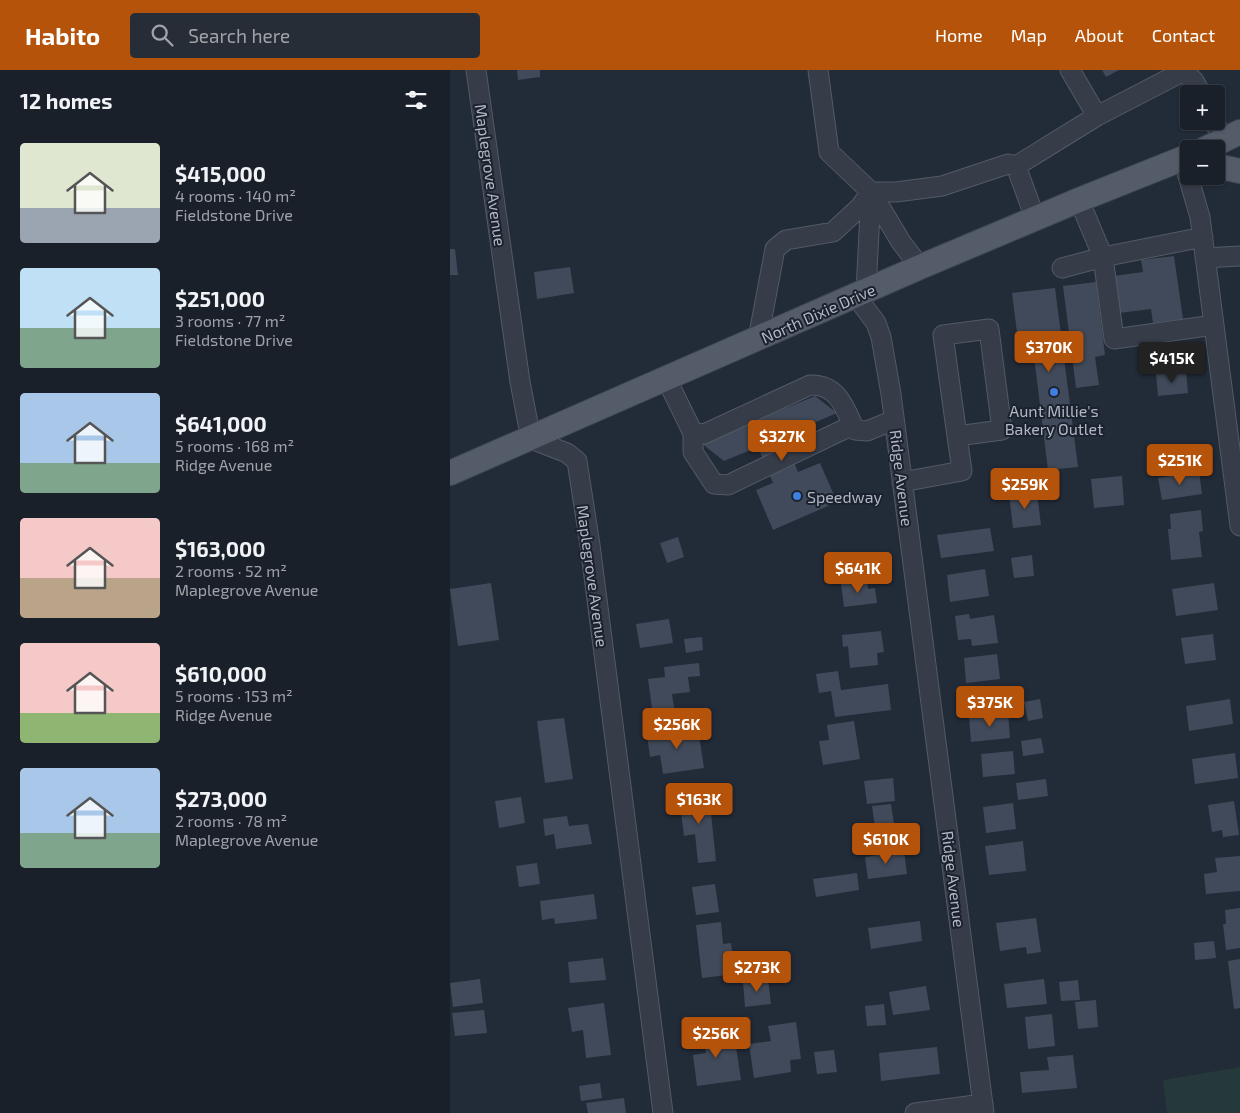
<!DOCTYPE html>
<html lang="en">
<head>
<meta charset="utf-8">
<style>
	body { margin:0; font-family:"Exo 2",sans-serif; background:#272d36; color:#f1f3f6; height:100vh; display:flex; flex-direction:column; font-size:19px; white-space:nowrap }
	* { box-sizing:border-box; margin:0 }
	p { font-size:16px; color:#9fa3a8 }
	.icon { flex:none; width:28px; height:28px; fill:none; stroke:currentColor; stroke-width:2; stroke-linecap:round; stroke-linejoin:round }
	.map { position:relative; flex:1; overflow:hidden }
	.details { display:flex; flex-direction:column; background:#1a202a; width:450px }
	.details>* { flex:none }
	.fabs { position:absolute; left:730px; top:15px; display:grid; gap:10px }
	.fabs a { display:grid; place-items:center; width:45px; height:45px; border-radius:5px; background:#1a202a; box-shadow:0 1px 4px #0004,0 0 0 1px #383e47; font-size:25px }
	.price { position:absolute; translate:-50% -42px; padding:0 11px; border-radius:5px; background:#b45309; color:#fff; font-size:16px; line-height:32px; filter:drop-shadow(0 1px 2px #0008) }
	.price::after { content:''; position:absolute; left:50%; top:30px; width:15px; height:11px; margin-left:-8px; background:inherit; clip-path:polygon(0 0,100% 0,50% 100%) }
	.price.active { background:#222; color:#fff }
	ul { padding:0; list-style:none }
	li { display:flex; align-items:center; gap:15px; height:125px; padding:0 20px }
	li span { display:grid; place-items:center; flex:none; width:140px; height:100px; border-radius:5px; color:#555 }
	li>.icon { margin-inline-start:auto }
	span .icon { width:60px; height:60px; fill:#fffc; stroke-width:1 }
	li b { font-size:21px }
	h2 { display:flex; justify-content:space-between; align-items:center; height:60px; padding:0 20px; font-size:21px }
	header { display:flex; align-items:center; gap:30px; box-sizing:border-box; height:70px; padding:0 25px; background:#b45309; color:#fff }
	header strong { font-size:24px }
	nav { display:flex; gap:28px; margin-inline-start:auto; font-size:18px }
	.search { width:350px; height:45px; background:#272d36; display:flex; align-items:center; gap:12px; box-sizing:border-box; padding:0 18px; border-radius:5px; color:#9fa3a8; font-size:19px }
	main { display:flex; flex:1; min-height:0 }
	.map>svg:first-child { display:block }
	.green { fill:#25383a }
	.building { fill:#414a5a }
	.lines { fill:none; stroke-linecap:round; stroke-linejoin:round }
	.minor-casing { stroke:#535a66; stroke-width:21 }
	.major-casing { stroke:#3f4652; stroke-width:26 }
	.minor { stroke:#363d49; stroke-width:19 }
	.major { stroke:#545c69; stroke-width:24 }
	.shop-dot { fill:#3f7fe0; stroke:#1b222d; stroke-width:2 }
	.labels { text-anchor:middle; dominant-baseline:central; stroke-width:4; stroke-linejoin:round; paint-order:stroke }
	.street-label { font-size:16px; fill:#b0b7c5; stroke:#1b222d }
	.poi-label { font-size:16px; fill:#b0b7c5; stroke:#1b222d }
</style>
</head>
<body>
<header>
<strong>Habito</strong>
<div class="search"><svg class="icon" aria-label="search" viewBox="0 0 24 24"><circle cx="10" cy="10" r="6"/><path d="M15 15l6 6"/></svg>Search here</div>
<nav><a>Home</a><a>Map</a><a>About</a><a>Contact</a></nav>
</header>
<main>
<section class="details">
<h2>12 homes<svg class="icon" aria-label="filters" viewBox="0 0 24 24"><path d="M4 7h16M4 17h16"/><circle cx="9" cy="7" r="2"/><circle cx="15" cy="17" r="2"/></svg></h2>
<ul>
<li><span style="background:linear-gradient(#dfe7d0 65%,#9aa5b1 0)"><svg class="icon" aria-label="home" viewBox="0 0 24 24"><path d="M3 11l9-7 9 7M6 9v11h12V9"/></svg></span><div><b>$415,000</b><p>4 rooms · 140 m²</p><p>Fieldstone Drive</p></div></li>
<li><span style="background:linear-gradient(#bfe0f5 60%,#7fa58c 0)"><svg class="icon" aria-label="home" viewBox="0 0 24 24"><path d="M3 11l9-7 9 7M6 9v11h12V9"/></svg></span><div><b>$251,000</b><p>3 rooms · 77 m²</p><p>Fieldstone Drive</p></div></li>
<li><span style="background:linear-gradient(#a9c7e8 70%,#7fa58c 0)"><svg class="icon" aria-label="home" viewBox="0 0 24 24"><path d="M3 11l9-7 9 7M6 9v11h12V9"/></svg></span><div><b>$641,000</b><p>5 rooms · 168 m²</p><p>Ridge Avenue</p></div></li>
<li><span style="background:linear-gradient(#f6c9c9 60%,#b9a48a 0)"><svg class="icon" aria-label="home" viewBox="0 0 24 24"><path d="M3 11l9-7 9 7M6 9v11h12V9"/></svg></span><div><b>$163,000</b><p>2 rooms · 52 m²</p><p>Maplegrove Avenue</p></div></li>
<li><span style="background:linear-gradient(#f6c9c9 70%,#8fb573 0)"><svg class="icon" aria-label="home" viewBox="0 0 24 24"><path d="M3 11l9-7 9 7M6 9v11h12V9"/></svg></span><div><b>$610,000</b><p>5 rooms · 153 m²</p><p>Ridge Avenue</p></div></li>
<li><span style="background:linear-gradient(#a9c7e8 65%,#7fa58c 0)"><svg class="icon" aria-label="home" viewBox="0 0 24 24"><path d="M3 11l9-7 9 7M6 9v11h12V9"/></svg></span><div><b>$273,000</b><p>2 rooms · 78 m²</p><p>Maplegrove Avenue</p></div></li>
</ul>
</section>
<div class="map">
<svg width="790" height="1043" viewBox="0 0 790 1043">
	<rect width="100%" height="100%" fill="#222b38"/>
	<!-- green -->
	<path class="green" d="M790,997V1043H717L713,1010Z"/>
	<!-- building -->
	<path class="building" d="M67,0H90V7L68,10Z
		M652,0H669L656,7Z
		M0,179H5L8,205H0Z
		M724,186L733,249L703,253L701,239L669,243L664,206L693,202L691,190Z
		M120,197L124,223L87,229L84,202Z
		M646,212L655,285L645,287L649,315L626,318L613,216Z
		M605,218L628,397L598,400L581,262L567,263L562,223Z
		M736,301L738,323L708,326L706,304Z
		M365,326L387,343L333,366L348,402L370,393L387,432L323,460L306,420L323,413L308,377L274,391L251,373Z
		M749,401L752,424L712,430L708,408Z
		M672,406L674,435L644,438L641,409Z
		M587,422L591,455L563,458L559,425Z
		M751,440L753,461L749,462L752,487L721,490L718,459H721L720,444Z
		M540,458L544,481L491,488L487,465Z
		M228,467L234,487L217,493L210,473Z
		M582,485L584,506L564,508L561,488Z
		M535,499L539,526L500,532L497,505Z
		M417,510L418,519L425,518L427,533L394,537L391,514Z
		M41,513L49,570L8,576L0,519Z
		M764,513L768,540L726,546L722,519Z
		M519,544L520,549L544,545L548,573L522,576L521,569L508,570L505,546Z
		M219,549L223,573L190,578L186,554Z
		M431,561L434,582L427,583L428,595L400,598L398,576L393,577L392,565Z
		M763,564L766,590L735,594L731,568Z
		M252,567L253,580L236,583L234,569Z
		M547,584L550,609L516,613L514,588Z
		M249,593L250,606L238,607L240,622L222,624L226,650L204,652L198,609L215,607L214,597Z
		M388,601L391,620L438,614L441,640L385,647L381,621L369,623L366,604Z
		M590,629L593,648L578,651L574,632Z
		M780,629L783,654L739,661L736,636Z
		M558,643L560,668L521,672L519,647Z
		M114,648L123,709L95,713L87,651Z
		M404,651L410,689L373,695L369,671L379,670L377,655Z
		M248,658L254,698L213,704L210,685L200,687L197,665Z
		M591,668L594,683L573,686L571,671Z
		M563,681L565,704L533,707L531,684Z
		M785,683L788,708L745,714L742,689Z
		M443,708L445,731L417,734L414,711Z
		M596,709L598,726L568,730L566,713Z
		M259,724L266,791L248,793L245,764L234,766L229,727Z
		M71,727L75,753L49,758L45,731Z
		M784,731L789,765L773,767L772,760L762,762L758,735Z
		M563,733L566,759L536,763L533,737Z
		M441,734L444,754L425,757L422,736Z
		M117,746L119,756L138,754L142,774L106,779L104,764L95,766L93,749Z
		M573,771L576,801L539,805L535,776Z
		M454,781L457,804L418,809L415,787Z
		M790,786V821L756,824L754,804L767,802L765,788Z
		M87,793L90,814L69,817L66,796Z
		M407,803L409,820L366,827L363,809Z
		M265,814L269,842L246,845L242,817Z
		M144,824L147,849L105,854L104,848L92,850L90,831Z
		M790,838V878L776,880L773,854H776L775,840Z
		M586,848L591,882L577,884L576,877L550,881L546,853Z
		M470,851L472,871L421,879L418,858Z
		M271,852L273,874L281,873L283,888L275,889L277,905L252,908L246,855Z
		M764,871L766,888L745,890L744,873Z
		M153,888L156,910L120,913L118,892Z
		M790,889V938L784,939L778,891Z
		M30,909L33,933L3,937L0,913Z
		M318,909L321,934L295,937L293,912Z
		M594,909L597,934L557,938L554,914Z
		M628,910L630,930L611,931L609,912Z
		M476,916L480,940L443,945L439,922Z
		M646,930L648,957L628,959L625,932Z
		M154,933L161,985L136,988L133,960L122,962L118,938Z
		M434,934L436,955L417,956L415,936Z
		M34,940L37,963L5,966L2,943Z
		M602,944L605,976L578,979L575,947Z
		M346,952L351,989L340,990L341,1002L304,1008L299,974L321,971L318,956Z
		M273,953L277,978L286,977L291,1010L247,1016L243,985L256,983L252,956Z
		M487,977L490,1004L431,1011L429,983Z
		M384,980L387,1002L367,1004L364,982Z
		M623,985L627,1018L572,1023L570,1002L599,1000L597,987Z
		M150,1013L152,1028L131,1031L129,1016Z
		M174,1028L176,1043H138L136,1033Z"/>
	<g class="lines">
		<!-- minor casing -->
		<g class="minor-casing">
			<path id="minor" d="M26,0L70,312L81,369L117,383L127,391L140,475L213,1043
				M368,0L379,82L421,122L451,172L470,197
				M620,0L647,46
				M764,51L773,70
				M733,89L750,147L790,456
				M566,96L647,46L734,1L744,11L751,24
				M629,130L653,187L753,167
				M755,188L790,186
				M612,198L653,187L664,269L764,255
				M416,222L421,122
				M406,226L426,253L431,267L441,324L534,1043
				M539,259L552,360L507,366L493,265Z
				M308,269L325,179L336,170L383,162L410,137L421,122H446L492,116L558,94L566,96L585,148
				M216,308L243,363L254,364L360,315C388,314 395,338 405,360L417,361L444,350
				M243,363V382L264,414L278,415L403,355
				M452,412L512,401L507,366
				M465,1043L533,1034"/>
		</g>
		<!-- major casing -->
		<g class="major-casing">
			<path id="major" d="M755,79L790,62
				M766,96L790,101
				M0,403L470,197L629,130L739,86"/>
		</g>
		<!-- minor -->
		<use href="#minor" class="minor"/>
		<!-- major -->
		<use href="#major" class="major"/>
	</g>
	<!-- markers -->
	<g class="shop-dot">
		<circle cx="604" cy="322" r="5"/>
		<circle cx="347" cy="426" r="5"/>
	</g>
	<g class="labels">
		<!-- street labels -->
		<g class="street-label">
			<text transform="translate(41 105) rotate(82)">Maplegrove Avenue</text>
			<text transform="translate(368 243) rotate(-24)">North Dixie Drive</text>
			<text transform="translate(452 408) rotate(83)">Ridge Avenue</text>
			<text transform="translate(143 506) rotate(82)">Maplegrove Avenue</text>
			<text transform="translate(504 809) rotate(83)">Ridge Avenue</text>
		</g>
		<!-- poi labels -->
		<g class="poi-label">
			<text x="604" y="340">Aunt Millie's<tspan x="604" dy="18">Bakery Outlet</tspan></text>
			<text x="357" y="426" text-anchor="start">Speedway</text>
		</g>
	</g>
</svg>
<div class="fabs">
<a>+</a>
<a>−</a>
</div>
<b class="price" style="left:599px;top:303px">$370K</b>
<b class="price active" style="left:722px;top:314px">$415K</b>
<b class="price" style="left:332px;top:392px">$327K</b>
<b class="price" style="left:730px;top:416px">$251K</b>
<b class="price" style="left:575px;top:440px">$259K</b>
<b class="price" style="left:408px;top:524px">$641K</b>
<b class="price" style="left:540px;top:658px">$375K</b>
<b class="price" style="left:227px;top:680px">$256K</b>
<b class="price" style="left:249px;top:755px">$163K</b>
<b class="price" style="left:436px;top:795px">$610K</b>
<b class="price" style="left:307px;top:923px">$273K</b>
<b class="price" style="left:266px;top:989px">$256K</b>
</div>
</main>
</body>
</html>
